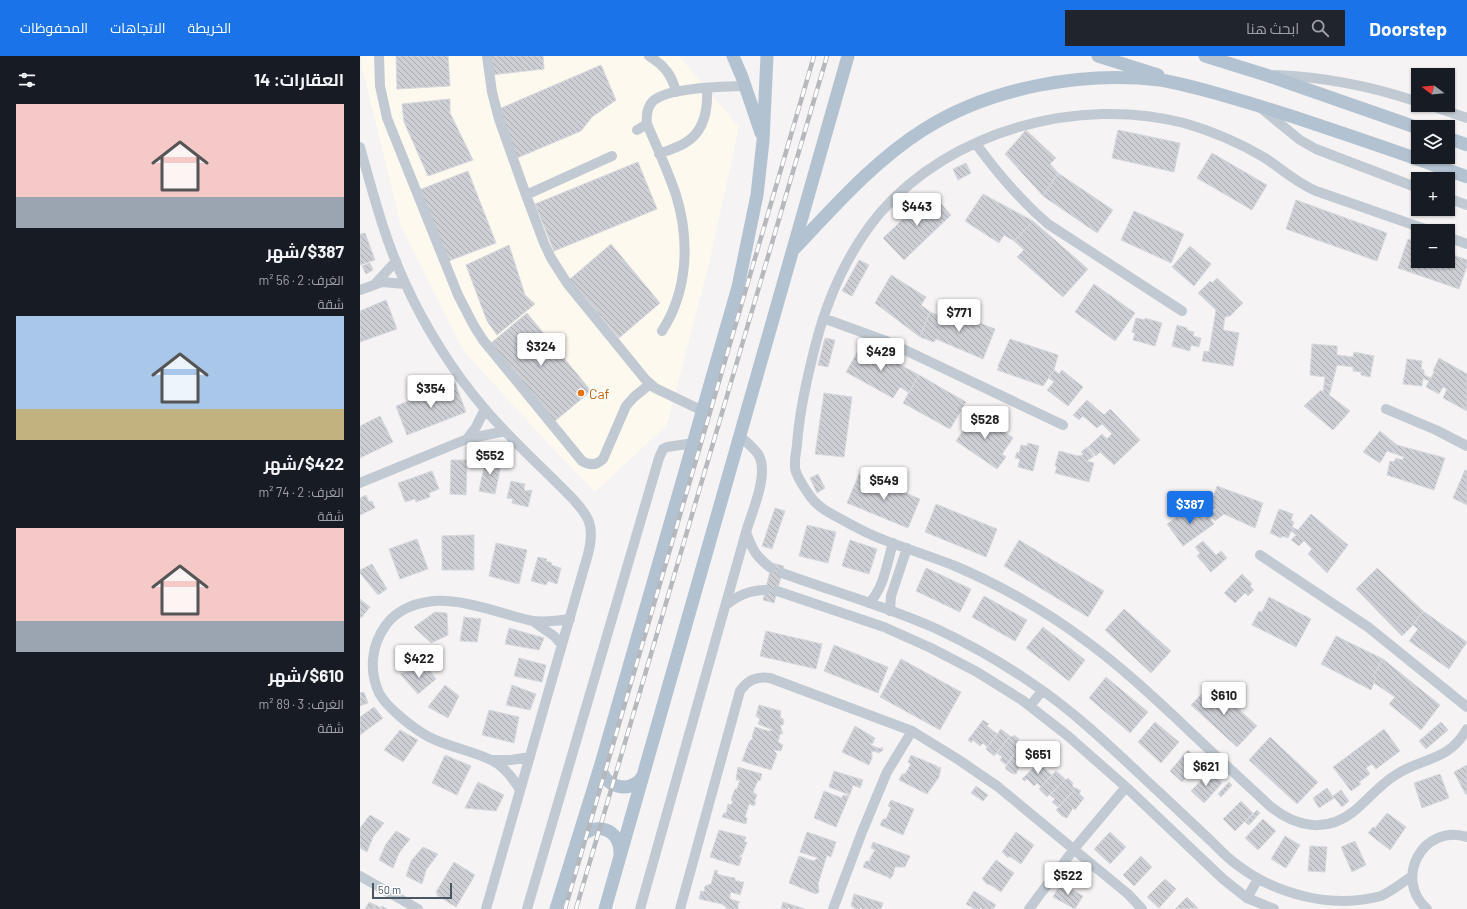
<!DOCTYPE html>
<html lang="ar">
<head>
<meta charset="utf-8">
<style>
	body { margin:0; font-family:Barlow,Cairo,sans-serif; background:#20242c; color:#f1f3f6; direction:rtl; height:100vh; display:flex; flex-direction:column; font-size:15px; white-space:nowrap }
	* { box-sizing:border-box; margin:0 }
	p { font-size:13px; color:#9ea1a6 }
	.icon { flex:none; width:22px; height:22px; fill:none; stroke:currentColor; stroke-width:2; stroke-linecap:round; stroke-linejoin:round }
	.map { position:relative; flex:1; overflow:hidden; direction:ltr }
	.details { display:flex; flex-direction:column; background:#171b24; width:360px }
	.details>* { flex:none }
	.needle { width:26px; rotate:286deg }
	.fabs { position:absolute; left:1051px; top:12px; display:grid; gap:8px }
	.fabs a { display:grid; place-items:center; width:44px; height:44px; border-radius:0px; background:#171b24; box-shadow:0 1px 3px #0004; font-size:20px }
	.scale { position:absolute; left:12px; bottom:10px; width:80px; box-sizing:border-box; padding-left:4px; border:2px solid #4a5661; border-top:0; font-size:11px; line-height:14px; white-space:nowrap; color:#4a5661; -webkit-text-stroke:3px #fff; paint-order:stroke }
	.price { position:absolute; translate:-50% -34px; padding:0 9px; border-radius:4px; background:#fff; color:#222; font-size:13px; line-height:26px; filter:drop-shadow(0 1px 2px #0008) }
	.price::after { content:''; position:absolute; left:50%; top:24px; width:12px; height:9px; margin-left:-6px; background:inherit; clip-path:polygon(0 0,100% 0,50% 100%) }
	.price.current { background:#1a73e8; color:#fff }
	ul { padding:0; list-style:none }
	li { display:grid; align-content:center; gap:8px; height:212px; padding:0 16px }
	li span { display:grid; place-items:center; height:124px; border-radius:0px; color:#555 }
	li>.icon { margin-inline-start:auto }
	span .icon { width:72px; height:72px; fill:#fffc; stroke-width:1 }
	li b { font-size:17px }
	h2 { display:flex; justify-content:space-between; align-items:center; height:48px; padding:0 16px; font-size:17px }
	header { display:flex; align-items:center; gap:24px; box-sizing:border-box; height:56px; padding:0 20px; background:#1a73e8; color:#fff }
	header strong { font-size:19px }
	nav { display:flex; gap:22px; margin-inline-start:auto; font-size:14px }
	.search { width:280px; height:36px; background:#20242c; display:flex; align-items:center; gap:10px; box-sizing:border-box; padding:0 14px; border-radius:0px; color:#9ea1a6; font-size:15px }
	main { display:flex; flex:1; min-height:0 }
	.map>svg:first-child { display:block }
	.commercial { fill:#fdf9ef }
	.building { fill:url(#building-back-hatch); stroke:#d7d9de }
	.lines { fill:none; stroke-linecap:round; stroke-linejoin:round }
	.minor { stroke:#c1cad2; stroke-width:10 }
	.major { stroke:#b3c2d1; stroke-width:13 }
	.rail-casing { stroke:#b5b8bd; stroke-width:4.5 }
	.rail { stroke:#fff; stroke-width:3; stroke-dasharray:9; stroke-linecap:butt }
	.food-dot { fill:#e8710a; stroke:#fff; stroke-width:1.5 }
	.labels { text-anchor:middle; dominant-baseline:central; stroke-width:3; stroke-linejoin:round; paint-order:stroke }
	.food-label { font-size:14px; fill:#c56008; stroke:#fff; text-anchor:start }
</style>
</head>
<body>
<header>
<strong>Doorstep</strong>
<div class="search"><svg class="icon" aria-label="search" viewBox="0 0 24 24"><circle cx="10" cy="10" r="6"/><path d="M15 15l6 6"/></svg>ابحث هنا</div>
<nav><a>الخريطة</a><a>الاتجاهات</a><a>المحفوظات</a></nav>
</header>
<main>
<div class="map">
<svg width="1107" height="853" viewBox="0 0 1107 853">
	<defs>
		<pattern id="building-back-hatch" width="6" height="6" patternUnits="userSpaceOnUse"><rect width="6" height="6" fill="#cdcfd5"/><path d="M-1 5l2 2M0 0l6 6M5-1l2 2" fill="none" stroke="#a8abb0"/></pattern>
	</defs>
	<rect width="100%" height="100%" fill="#f5f3f3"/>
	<!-- commercial -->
	<path class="commercial" d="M2,0H319L379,71L349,208L307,369L235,436L184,383L103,294L41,170L1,7Z"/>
	<!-- building -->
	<path class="building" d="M36,0H88L90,30L37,33Z
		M129,0H183L184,13L131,19Z
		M241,9L256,44L232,61L221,75L157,102L139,53Z
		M90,43V57L113,104L68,120L44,66L42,48Z
		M666,74L696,102L690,108L698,117L683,140L645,98Z
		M758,74L820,87L814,116L752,102Z
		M852,97L907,129L892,154L837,122Z
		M278,106L297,153L194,195L175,148Z
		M606,107L611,117L598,124L593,113Z
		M108,115L136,187L86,206L59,134Z
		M698,117L753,154L737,177L683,140Z
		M571,137L591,159L544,204L523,182Z
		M623,138L673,165L654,185L644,179L639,187L605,165Z
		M936,144L1027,177L1017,205L926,173Z
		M774,155L824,178L811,207L761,184Z
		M673,165L728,213L703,241L657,201L664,194L654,185Z
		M5,177L15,204L0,209V178Z
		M1048,183L1058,187V205H1088V197L1107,204V210L1099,233L1038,212Z
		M251,188L300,247L259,282L210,223Z
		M149,189L165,239L175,248L137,279L127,265L106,209Z
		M830,190L851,208L834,230L812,211Z
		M499,204L509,209L492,240L482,235Z
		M10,207L13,214L6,218L2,210Z
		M531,219L566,241L561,249L570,256L560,281L515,247Z
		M857,222L883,247L870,260L865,261L863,274L879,277L873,310L842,305L844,295L849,296L856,254L838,237L850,225L852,227Z
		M734,228L775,257L755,285L715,256Z
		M26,244L37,273L0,286V255Z
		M586,254L635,273L623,303L576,283L574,286L560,281L570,256L583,261Z
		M167,257L231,335L195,365L131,287Z
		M776,262L785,264V262L802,267L795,290L773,284L775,277L772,276Z
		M817,269L827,272V274L834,276L833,280L841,282L839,291L831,289L830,295L812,290Z
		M465,282L475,284L468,311L458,309Z
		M650,283L698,299L694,314L683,330L637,314L639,311L638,310Z
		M502,288L559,319L549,337L540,331L533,342L486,316Z
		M952,288L977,290V299L993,301L994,296L1014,300L1010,321L1001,319V316L993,315V311L977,309L972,329L964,328L965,321L950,319Z
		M1079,302L1107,318V355L1083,342L1087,333L1083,331L1079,338L1066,331L1069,325L1063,322L1062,330L1043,328L1047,303L1062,305L1061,313L1064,314V319L1071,322L1074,316L1073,315Z
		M694,314L699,318L702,314L723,331L708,350L687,334L694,326L689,322Z
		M559,319L606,346L590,373L543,347Z
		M95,327L106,356L47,379L36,350Z
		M964,328L972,329L969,339L990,355L973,374L944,350L961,334L963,336Z
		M464,337L492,341L484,401L455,398Z
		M727,344L744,359L750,353L780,384L754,409L740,396L736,400L728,391L742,378L747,383L752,378L742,368L737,372L723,360L719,364L713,359Z
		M616,356L653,382L642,398L646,401L637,413L596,385Z
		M20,360L33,386L0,402V370Z
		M1020,375L1037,389L1085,402L1074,434L1027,419L1030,405L1034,406L1036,402L1042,404L1044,401L1027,395L1020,407L1003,396Z
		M668,387L679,390L673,415L658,411L660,403L655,402L657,396L659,397L661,389L667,390Z
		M727,391L734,400L727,405L734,407L729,426L695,417L697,411L695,410L699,395L718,400L723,399L721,396Z
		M126,401L142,404L135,438L119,435Z
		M91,404H107L106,439L90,438Z
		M1105,414L1107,415V449L1093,442Z
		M72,415L79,433L69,437L70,441L56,446L55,443L45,446L38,427Z
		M458,418L465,432L457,437L450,422Z
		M499,418L560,443L548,472L487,447Z
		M151,425L165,428L164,432L165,435L172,434L168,451L152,447L153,443L147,442Z
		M857,430L903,447L895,472L864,458L855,465L850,459L856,454L850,451Z
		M6,439L9,446L12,445L15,452L0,459V442Z
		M576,448L637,473L626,501L565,476Z
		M834,449L844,463L848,460L854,468L823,490L807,468Z
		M415,452L425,455L412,493L402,490Z
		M919,453L933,458L931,464L934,466L932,471L938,474L951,458L988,489L967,517L948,498L952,493L944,485L939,490L931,484L936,479L931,475L928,482L922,480L921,482L910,477Z
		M447,469L476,476L468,507L439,500Z
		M114,479V514H82V480Z
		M57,483L68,513L40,523L29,493Z
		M490,484L517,493L509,518L482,510Z
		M659,484L744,535L728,561L644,510Z
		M843,485L856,499L861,495L867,502L851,516L837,500L840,497L835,491Z
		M136,487L167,494L159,528L129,520Z
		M178,501L187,503L186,505L192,507L191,509L201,512L197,528L188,525L186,529L171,525Z
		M412,507L424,510L414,547L403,544Z
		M12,508L27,533L18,539L0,517V514Z
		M566,512L611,533L600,556L556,535Z
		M1017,512L1063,555L1053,569L1042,580L996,533Z
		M882,518L892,528L890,530L894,534L888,540L885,537L875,547L864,537Z
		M624,540L667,564L655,585L612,561Z
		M909,541L951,563L936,591L892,569L899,555L902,556Z
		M0,543L10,551L1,562L0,561Z
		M764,553L811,595L791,617L745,574Z
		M1063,555L1107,586L1089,613L1049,585L1058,573L1053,569Z
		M75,556L87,557L88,579L71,587L54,571Z
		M104,561L121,563L117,586L100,585Z
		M683,571L725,604L709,625L666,592Z
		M149,572L184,582L179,594L145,588Z
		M406,575L462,588L456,613L400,600Z
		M976,580L1023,603L1013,620L1016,622L1011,634L961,608Z
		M474,589L528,611L518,637L464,615Z
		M159,602L186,609L182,626L154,620Z
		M541,603L601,636L580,674L520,641Z
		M1023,603L1080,649L1061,674L1029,648L1035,641L1014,627L1016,622L1013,620Z
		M66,610L76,623L58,638L40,618Z
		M746,621L788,656L770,677L729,642Z
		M851,628L897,670L877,691L831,649Z
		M85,629L99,640L88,662L68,651Z
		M152,629L176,638L170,654L146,649Z
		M4,636L8,647L0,650V637Z
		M399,649L421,655L420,661L424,664L423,669H420L423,678H420L418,686L423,689L421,695L413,694L417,698L411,714L382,705L389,686L393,682L392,681L395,671L408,675L413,674L398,668L400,663L396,660Z
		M14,651L23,662L0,679V661Z
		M129,654L159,661L154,687L122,679Z
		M623,664L629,668L627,670L637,678L627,691L623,687L620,690L613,684L611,687L608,684Z
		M795,666L819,686L801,707L778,686Z
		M1081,666L1088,674L1066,693L1059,685Z
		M495,670L515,682L513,687L510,688L513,690L521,693L522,691L523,694L519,697L514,695L511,696L512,698V702L509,709L482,696Z
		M641,673L650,680L634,700L626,693Z
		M1024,673L1040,695L1016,713L1012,708L1006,712L1010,718L999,726L1001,728L991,735L973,711Z
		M40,674L58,684L43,706L24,694Z
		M654,679L659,683L658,686L660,688L662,687L646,709L640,704L642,701L637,697L650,680L652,681Z
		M910,681L958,726L937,748L889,704Z
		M662,687L667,690L666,693L672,697L664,710L661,708L656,718L651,717L645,712Z
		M828,694L840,706L822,726L810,715Z
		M85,699L111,710L97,739L72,727Z
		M551,699L577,710L578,712L581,711L579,721L567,738L539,724L542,718H545L551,708L548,706Z
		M680,705L685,709L682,710L692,719L681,731L677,727L674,730L667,723L665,725L662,723Z
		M1107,709V738L1106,739L1094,716Z
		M378,711L402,718L400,725L398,724L393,736L397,739L394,746H396L394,750L389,748L385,761L387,762L386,768L362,761L364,757H366L368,748L371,749L373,745L371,744L375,733H377L380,724H376Z
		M474,715L503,724L500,732L493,729L490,739L469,731Z
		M696,715L705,723L687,741L679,733Z
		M849,716L862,727L844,747L831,735Z
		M1080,718L1089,742L1062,752L1054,727Z
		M708,722L713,727L712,729L714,732H716L698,751L692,746L695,743L690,739L705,723L706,724Z
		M118,726L144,739L136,755L105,752Z
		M869,726L872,729L861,741L858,738Z
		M616,730L628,739L623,745L611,737Z
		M716,732L721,735L719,737L724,742L715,754L713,752L707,762L702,760L696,754Z
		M967,732L974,742L959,752L953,742Z
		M981,734L989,745L982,751L973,740Z
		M464,735L482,742L483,739L489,740L476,771L454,762Z
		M531,744L554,753L543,779L520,769L523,763H526L531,752L528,750Z
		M881,745L893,757L875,775L863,763Z
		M897,754L900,757L889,769L885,766Z
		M1027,757L1046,771L1030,794L1008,777L1013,771L1015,772Z
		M10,759L24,767L13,781L7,796L0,792V772Z
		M903,763L916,775L898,794L885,782Z
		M359,774L386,781L384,786H387L382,799H380L379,801H382L379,810L350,801Z
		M36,775L50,783L39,797L33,812L19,804L26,788Z
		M447,776L476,786L471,801L467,799L458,828L459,836L456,838L429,827L439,800L453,805L458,802L440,796Z
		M656,776L674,789L661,808L649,800L648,802L642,796Z
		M750,776L766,791L750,808L734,793Z
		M925,780L940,789L926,812L911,803Z
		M995,785L1006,809L992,816L981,791Z
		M513,786L550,800L545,811H535L533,819L530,823L528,821L503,811L506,805H510V802L515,794L511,792Z
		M950,790L967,791L965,816L948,815Z
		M63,791L78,798L66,814L62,828L46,820L51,805Z
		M781,800L792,811L774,830L763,819Z
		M636,804L654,817L641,836L629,828L628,829L622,823Z
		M94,806L115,819L96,851L78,840L76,836Z
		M355,814L358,815L357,818L364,820L375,822V825H380V826H384L380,839L371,836L370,838V843L380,846L378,847V853H365L367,852L362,848L339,843L341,835L344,836L345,830L351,828Z
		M805,823L816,833L799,852L787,841Z
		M701,827L723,840L715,853L693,841Z
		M614,835L636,849L633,853H615L606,848Z
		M494,838L523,847L521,853H494L495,852L491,850Z
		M827,841L838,852L815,853Z
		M9,846L21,852L22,850L27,853H5Z
		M423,846L445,853H421Z"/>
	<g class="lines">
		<!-- minor -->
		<path class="minor" d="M19,0L20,30L27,62L98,239L114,270L123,284L222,405C230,410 237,409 243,403L266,350L274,341L290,328
			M127,0L132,36L139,63L166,139L184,187L191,202L207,227L285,323L295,332L343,355
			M289,0C304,9 312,19 316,36
			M915,19C964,21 1011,30 1058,46
			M1069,49L1107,62
			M902,53L940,84L956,93L1058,132
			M277,74L287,68
			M616,88C638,118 659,143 688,168L822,255
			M0,91C13,137 25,185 46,229C65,271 94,317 124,352C151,384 184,413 213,443C219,450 226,457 229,466C234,480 228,499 224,512L126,853
			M299,98C308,94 317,92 325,87C344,76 348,53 347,33
			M166,139L252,100
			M1088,142L1107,149
			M1071,175L956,135C937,127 922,113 905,102C880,87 852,75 824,67C719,40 592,74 520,157C485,199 464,250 452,303C445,331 439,360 437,389C436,398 433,408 436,416C439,424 445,433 450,440C459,453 474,459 488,467C496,471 504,476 512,479C539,491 568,499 595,510C642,530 689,557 730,588C761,611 789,637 817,663C848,693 880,722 911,751C936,771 966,777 993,756C1008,744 1020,728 1037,718C1064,701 1089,705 1107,673
			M1088,181L1107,188
			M15,228L36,205
			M0,234L22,226L45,228
			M463,262L526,285L703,369
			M302,275C328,235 330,184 316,139C308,115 297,91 287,68C286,59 287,51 293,45C309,31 364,31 385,30
			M1026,353L1076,374L1107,390
			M107,383L116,371L125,353
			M0,427L107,383L145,375
			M386,476C392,493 396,501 411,512
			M900,499L1008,571L1107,651
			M422,517C474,536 529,551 579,574C611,589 644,608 673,628C718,658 760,700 800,737C817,753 834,769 851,785C859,793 867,802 876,808C916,839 972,853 1021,840C1032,835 1042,827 1052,820
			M417,535L524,571L571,592L617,616L662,644L708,680L766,731L863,823L887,842L914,853
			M509,547C524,533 527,506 533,487
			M366,549C379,539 388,535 405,534
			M530,555L531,540L547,492
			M174,566L194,580L202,589
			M670,650L682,635
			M132,704H151L170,701
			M160,734C153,722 144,710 131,704C111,694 88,691 69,681C54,673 27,652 19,637C9,615 11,589 26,569C35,556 52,548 67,546C92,541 129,553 153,560C160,562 167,564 174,565C186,566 198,565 210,563
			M0,820L58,853
			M887,842L898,823
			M167,853L299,402L303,393L307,391L334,387
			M280,853L386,476C392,455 410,417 398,398C393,391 386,386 380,380
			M320,853L380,635C388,624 396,620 410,622L552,675L599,704L637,730L768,838L782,853
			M473,853L502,776L527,716L552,675
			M669,853L714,793L766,731
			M1067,853C1033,823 1063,767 1107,781"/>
		<!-- major -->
		<path class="major" d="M373,0L382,21L401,77
			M738,0L798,19
			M845,0L906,19L1058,72
			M1088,82L1107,89
			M434,193C474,151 514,105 563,74C630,31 723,15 800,24C819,27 837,32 855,37C883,45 910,53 937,62C994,81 1051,100 1107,121
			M241,708C241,711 241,715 243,718C248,730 265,735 276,727C279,726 281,722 283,720
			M219,782C236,765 260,772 260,798
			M196,853L241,708L378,231L397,139L403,85L407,0
			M245,853L488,0"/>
		<!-- rail casing -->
		<g class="rail-casing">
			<path id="rail" d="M205,853L454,0
				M216,853L467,0"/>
		</g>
		<!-- rail -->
		<use href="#rail" class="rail"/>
	</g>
	<!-- markers -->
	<circle class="food-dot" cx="221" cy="337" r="4"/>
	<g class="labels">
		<!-- food labels -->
		<g class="food-label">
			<text x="229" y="337">Caf</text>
		</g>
	</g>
</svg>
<div class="fabs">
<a><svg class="needle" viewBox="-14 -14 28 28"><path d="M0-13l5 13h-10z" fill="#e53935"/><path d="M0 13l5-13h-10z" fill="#9ea1a6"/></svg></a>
<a><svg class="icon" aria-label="layers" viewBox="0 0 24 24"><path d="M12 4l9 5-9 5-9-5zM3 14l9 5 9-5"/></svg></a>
<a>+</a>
<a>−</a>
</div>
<div class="scale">50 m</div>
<b class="price" style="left:557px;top:171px">$443</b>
<b class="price" style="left:599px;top:277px">$771</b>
<b class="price" style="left:181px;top:311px">$324</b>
<b class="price" style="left:521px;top:316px">$429</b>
<b class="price" style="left:71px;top:353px">$354</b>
<b class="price" style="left:625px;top:384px">$528</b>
<b class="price" style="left:130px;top:420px">$552</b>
<b class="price" style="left:524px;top:445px">$549</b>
<b class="price current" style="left:830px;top:469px">$387</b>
<b class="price" style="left:59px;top:623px">$422</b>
<b class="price" style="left:864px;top:660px">$610</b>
<b class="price" style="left:678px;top:719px">$651</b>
<b class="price" style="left:846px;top:731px">$621</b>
<b class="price" style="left:708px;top:840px">$522</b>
</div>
<section class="details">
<h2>العقارات: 14<svg class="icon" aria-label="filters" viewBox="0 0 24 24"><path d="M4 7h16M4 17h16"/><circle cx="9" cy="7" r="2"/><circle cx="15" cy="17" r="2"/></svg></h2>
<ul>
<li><span style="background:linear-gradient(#f6c9c9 75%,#9aa5b1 0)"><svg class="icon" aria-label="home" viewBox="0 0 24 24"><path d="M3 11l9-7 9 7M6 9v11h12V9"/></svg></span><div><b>$387/شهر</b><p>الغرف: 2 · 56 m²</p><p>شقة</p></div></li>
<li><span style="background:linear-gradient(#a9c7e8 75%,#c2b280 0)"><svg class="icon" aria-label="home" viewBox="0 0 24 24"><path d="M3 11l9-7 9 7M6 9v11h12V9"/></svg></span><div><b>$422/شهر</b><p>الغرف: 2 · 74 m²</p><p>شقة</p></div></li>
<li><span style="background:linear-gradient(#f6c9c9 75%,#9aa5b1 0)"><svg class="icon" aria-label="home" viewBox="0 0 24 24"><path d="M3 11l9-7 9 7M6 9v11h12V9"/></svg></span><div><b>$610/شهر</b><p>الغرف: 3 · 89 m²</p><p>شقة</p></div></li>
</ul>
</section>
</main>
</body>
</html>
